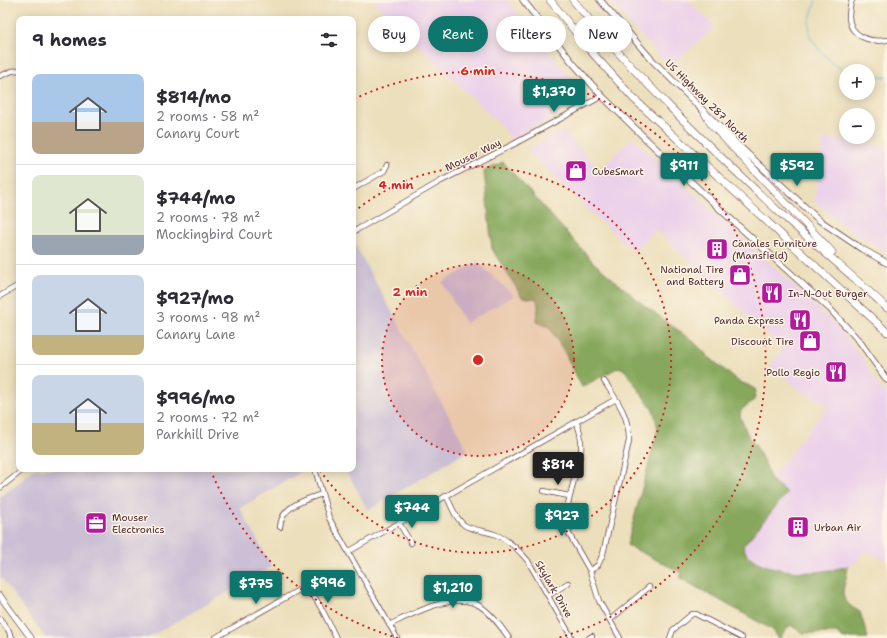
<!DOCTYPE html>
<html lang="en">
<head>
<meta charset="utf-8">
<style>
	body { margin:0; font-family:"Shantell Sans",sans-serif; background:#f2f2f3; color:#2b2b33; height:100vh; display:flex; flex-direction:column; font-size:15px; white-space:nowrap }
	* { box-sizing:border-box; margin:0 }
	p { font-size:13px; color:#7c7c81 }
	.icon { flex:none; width:22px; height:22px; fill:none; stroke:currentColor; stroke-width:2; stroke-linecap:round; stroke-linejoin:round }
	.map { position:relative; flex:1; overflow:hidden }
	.panel { position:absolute; left:16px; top:16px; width:340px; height:456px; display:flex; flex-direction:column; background:#fff; border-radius:8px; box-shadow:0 2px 10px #0003 }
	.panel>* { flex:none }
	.guide { position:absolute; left:368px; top:16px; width:380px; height:36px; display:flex; gap:8px }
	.fabs { position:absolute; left:839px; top:64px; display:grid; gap:8px }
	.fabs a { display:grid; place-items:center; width:36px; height:36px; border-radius:50%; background:#fff; box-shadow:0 2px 10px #0003; font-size:20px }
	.price { position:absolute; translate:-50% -34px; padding:0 9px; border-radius:4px; background:#0f766e; color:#fff; font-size:13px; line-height:26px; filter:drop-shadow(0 1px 2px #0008) }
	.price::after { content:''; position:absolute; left:50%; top:24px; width:12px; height:9px; margin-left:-6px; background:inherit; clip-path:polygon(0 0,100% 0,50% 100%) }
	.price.current { background:#222; color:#fff }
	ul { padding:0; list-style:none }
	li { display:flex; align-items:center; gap:12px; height:100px; padding:0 16px }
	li+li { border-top:1px solid #e1e1e2 }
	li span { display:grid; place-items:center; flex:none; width:112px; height:80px; border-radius:8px; color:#555 }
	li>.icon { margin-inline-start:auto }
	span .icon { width:48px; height:48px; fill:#fffc; stroke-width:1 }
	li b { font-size:17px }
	h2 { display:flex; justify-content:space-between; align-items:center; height:48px; padding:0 16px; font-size:17px }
	.chip { padding:0 14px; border-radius:18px; background:#fff; box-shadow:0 2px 10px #0003; font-size:14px; line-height:36px }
	.chip.current { background:#0f766e; color:#fff }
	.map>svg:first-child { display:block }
	.built { fill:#ecd1ea }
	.industrial { fill:#cbbfd5 }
	.forest { fill:#86a75c; stroke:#686344 }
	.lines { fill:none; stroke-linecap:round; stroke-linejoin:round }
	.stream { stroke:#6abde6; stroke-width:1 }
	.minor-casing { stroke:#623c41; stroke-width:6 }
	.major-casing { stroke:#623c41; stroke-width:7 }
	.highway-casing { stroke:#623c41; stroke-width:8 }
	.minor { stroke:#fff; stroke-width:4.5 }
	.major { stroke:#fff; stroke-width:5.5 }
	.highway { stroke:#fff; stroke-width:7 }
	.ring { fill:none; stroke:#d62828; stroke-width:2; stroke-dasharray:2 4 }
	.labels { text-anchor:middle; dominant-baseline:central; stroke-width:3; stroke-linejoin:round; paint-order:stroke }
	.street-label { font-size:10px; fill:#4a1f2b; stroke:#fcf5e5 }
	.poi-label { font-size:10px; fill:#4a1f2b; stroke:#fcf5e5; text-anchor:start }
	.centre { fill:#d62828; stroke:#fcf5e5; stroke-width:2 }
	.ring-label { font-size:12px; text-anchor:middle; font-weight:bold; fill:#d62828; stroke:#fcf5e5; stroke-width:3; stroke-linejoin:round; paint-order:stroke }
</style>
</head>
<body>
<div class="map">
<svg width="887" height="638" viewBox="0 0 887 638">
	<rect width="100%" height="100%" fill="#fcf5e5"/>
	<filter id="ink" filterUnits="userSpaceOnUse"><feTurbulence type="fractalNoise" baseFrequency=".025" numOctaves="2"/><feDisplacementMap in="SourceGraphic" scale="8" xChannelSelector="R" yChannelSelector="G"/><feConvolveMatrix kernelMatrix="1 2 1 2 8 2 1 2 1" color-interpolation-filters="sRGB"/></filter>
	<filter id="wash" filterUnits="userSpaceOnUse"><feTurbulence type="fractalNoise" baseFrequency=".012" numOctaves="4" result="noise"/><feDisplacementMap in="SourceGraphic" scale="16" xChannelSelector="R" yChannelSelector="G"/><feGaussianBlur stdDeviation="0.9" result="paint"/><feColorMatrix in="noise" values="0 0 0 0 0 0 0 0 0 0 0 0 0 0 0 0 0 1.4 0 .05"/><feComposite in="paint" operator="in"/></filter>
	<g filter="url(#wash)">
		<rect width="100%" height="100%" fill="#ecdfbc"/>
		<!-- built -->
		<path class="built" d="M372,0H508L517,13L577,85L590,96L511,140L506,131Z
			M609,0H688L715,27L669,67Z
			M562,130L600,170L632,137L835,324L863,359L879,387L887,395V561L865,551L859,561L848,566L833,570L814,572H794L773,568L758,563L746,554L743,546L787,494L770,479L828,406L818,399L803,392L770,366L783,347L761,329L655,229L634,252L536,160L527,149Z
			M824,138L887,146V253L847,228L814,201Z"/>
		<!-- industrial -->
		<path class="industrial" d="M353,241L468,451L368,510L345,469H353Z
			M478,262L514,296L465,323L442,282Z
			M34,469H306L240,508L272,567L148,638H46L17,600L0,576V496L14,487Z"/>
		<!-- forest -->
		<path class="forest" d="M503,162L594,263L644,305L694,342L710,358L739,382L748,385L756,390L754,400L741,410L740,416L749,438L756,446L767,468L770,479L787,493L743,546C744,548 745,552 747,554C760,569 796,573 815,572C826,571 837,569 848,566C846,590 833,597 860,612L868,638H843L838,633H803L790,625L780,638H778L773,630L680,578L682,573L627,545L658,429L654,412L625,370L619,367L582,387L564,351L549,327L537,322L538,307L537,299L522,297L492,249L484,171Z"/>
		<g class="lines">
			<!-- stream -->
			<path class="stream" d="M816,0L809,22L810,36L817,47L834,65L846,71
				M868,77H887"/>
		</g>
	</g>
	<g filter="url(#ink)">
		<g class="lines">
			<!-- minor casing -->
			<g class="minor-casing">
				<path id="minor" d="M852,0C850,5 849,11 849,16C849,36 870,43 887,40
					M0,76L12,71L19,70
					M353,189L384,171L387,165
					M353,232L441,181L514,144L602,96
					M0,296L19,285
					M576,421C581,432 582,440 581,452L566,512L567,526L569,534L590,571L599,601L620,638
					M315,469L329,518L397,638
					M0,488L24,469
					M544,491L569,496
					M446,495C451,505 455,518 464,525C472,530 485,531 494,534C508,539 519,550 528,561L572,638
					M399,523L411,543
					M280,527C281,506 305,500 322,494
					M348,552L616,399
					M590,571L598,565L603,554L629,441C629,415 618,402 604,381
					M548,596L568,583
					M0,619L9,631L11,638
					M610,620L649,587
					M389,625C413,614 456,590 480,606C492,614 501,627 509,638
					M215,638L304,587C316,592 330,626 336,638
					M589,638L592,636
					M670,638L673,630L692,614H696L742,638"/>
			</g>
			<!-- major casing -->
			<g class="major-casing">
				<path id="major" d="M523,0L572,62L602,96L647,140L722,211L830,309L860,342L887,380
					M600,0L652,60L738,145L819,220L862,249L887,263
					M0,596L31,638
					M11,637L12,638"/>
			</g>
			<!-- highway casing -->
			<g class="highway-casing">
				<path id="highway" d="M550,0L588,48L634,99L887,332
					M573,0C635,76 706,144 778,211C814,244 851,274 887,308
					M705,113L711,124L832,252"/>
			</g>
			<!-- minor -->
			<use href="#minor" class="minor"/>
			<!-- major -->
			<use href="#major" class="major"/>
			<!-- highway -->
			<use href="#highway" class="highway"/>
		</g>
	</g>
	<!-- distance rings -->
	<circle cx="478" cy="360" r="96" fill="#d62828" fill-opacity=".12"/>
	<g class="ring">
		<circle cx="478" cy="360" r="96"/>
		<path d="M354 212A193 193 0 1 1 319 469"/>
		<path d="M398 638A289 289 0 0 1 211 471M354 99A289 289 0 1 1 558 638"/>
	</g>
	<!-- icons -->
	<defs>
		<g id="shop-square" transform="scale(1.15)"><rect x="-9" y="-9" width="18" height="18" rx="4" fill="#b5179e" stroke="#fcf5e5"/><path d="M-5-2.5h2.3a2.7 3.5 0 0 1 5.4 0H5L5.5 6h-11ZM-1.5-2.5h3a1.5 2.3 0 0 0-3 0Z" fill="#fff"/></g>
		<g id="building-square" transform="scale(1.15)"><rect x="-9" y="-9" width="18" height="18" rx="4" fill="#b5179e" stroke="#fcf5e5"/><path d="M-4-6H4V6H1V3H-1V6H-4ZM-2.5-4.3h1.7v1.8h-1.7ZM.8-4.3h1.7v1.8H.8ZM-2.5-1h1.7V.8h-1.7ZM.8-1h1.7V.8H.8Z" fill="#fff"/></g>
		<g id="restaurant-square" transform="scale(1.15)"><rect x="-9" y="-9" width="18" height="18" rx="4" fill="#b5179e" stroke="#fcf5e5"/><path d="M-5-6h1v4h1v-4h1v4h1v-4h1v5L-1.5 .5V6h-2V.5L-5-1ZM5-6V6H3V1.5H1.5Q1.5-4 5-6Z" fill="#fff"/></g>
		<g id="office-square" transform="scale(1.15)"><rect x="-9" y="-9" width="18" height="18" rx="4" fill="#b5179e" stroke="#fcf5e5"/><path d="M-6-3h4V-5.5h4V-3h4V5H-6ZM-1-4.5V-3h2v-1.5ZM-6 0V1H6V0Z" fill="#fff"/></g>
	</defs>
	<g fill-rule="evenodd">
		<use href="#shop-square" x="576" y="171"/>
		<use href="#building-square" x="717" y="249"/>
		<use href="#shop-square" x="740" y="275"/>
		<use href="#restaurant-square" x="772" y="293"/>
		<use href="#restaurant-square" x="800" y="320"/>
		<use href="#shop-square" x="810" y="341"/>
		<use href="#restaurant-square" x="836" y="372"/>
		<use href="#office-square" x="96" y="523"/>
		<use href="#building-square" x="798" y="527"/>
	</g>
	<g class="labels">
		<!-- street labels -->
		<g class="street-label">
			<text transform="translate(707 101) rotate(45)">US Highway 287 North</text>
			<text transform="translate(473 155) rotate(-26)">Mouser Way</text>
			<text transform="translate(554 589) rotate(60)">Skylark Drive</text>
		</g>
		<!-- poi labels -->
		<g class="poi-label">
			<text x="592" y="171">CubeSmart</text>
			<text x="732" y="243">Canales Furniture<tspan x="732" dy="12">(Mansfield)</tspan></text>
			<text x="724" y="269" text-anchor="end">National Tire<tspan x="724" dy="12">and Battery</tspan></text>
			<text x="788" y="293">In-N-Out Burger</text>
			<text x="784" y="320" text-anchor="end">Panda Express</text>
			<text x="794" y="341" text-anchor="end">Discount Tire</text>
			<text x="820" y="372" text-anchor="end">Pollo Regio</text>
			<text x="112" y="517">Mouser<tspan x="112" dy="12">Electronics</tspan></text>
			<text x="814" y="527">Urban Air</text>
		</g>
	</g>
	<circle cx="478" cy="360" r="6" class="centre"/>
	<g class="ring-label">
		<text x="478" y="75">6 min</text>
		<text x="396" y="189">4 min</text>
		<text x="410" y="296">2 min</text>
	</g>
</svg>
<div class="fabs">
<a>+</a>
<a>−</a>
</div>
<b class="price" style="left:554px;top:113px">$1,370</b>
<b class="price" style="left:684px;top:187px">$911</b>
<b class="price" style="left:797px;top:187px">$592</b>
<b class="price current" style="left:558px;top:486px">$814</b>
<b class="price" style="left:412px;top:529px">$744</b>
<b class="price" style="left:562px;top:537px">$927</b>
<b class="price" style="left:328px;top:604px">$996</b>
<b class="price" style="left:256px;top:605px">$775</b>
<b class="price" style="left:453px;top:609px">$1,210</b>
<div class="guide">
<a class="chip">Buy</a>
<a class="chip current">Rent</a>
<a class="chip">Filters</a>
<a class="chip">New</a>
</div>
<section class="panel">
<h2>9 homes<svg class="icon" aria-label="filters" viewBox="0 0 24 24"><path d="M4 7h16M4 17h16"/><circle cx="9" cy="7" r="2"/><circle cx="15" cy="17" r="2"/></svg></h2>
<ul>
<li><span style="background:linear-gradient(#a9c7e8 60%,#b9a48a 0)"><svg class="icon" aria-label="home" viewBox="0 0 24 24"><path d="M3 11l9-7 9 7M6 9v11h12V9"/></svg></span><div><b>$814/mo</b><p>2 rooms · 58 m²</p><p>Canary Court</p></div></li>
<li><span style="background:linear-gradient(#dfe7d0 75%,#9aa5b1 0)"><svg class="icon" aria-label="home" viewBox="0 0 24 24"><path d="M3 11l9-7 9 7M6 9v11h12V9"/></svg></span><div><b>$744/mo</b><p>2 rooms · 78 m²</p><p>Mockingbird Court</p></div></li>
<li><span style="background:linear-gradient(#c9d6e8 75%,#c2b280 0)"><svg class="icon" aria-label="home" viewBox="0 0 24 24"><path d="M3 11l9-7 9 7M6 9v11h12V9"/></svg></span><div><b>$927/mo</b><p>3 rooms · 98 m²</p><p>Canary Lane</p></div></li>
<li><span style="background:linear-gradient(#c9d6e8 60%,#c2b280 0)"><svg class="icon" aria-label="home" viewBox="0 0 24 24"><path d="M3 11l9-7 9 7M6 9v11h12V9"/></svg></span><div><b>$996/mo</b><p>2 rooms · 72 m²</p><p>Parkhill Drive</p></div></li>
</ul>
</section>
</div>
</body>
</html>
